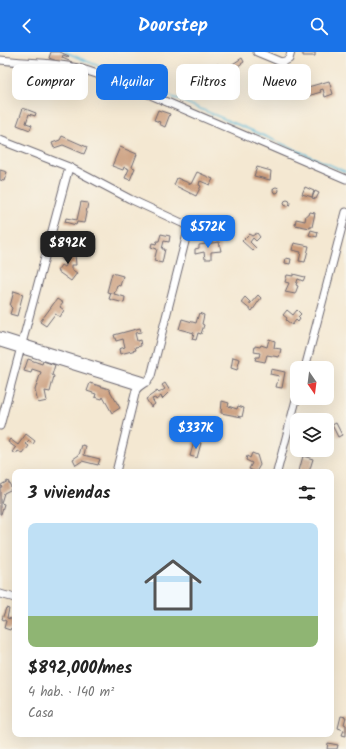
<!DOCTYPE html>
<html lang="es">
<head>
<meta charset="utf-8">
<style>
	body { margin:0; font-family:Kalam,sans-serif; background:#f6f6f6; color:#222; height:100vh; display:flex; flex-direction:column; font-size:15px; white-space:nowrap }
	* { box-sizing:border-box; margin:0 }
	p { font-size:13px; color:#767676 }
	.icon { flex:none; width:22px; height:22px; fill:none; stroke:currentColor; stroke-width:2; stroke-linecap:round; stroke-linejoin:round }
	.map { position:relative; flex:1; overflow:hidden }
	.details { position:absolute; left:12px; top:417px; width:322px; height:268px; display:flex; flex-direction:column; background:#fff; border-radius:8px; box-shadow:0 4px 16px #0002 }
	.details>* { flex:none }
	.hud { position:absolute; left:12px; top:12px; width:322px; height:36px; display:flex; gap:8px }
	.needle { width:26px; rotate:166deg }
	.tools { position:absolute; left:290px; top:309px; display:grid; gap:8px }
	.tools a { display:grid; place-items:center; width:44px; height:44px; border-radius:8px; background:#fff; box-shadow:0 4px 16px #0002; font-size:20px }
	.price { position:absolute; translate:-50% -34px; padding:0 9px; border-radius:8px; background:#1a73e8; color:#fff; font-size:13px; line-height:26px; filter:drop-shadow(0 1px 2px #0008) }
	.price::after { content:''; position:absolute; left:50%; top:24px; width:12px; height:9px; margin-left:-6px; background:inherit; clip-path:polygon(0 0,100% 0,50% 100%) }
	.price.active { background:#222; color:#fff }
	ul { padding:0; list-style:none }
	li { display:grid; align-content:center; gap:8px; height:212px; padding:0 16px }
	li span { display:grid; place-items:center; height:124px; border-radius:8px; color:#555 }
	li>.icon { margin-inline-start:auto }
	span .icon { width:72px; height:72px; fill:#fffc; stroke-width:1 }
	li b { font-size:17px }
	h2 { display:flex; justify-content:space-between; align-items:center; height:48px; padding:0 16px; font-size:17px }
	.chip { padding:0 14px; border-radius:8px; background:#fff; box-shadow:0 4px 16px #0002; font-size:14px; line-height:36px }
	.chip.active { background:#1a73e8; color:#fff }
	header { display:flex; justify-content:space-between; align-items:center; height:52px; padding:0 16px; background:#1a73e8; color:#fff; font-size:18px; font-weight:600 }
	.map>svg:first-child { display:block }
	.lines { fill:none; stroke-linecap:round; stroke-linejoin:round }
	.stream { stroke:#5dbbdb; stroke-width:1.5 }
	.building { fill:#ca9c7c }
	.minor-casing { stroke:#6c6770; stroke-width:9 }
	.minor { stroke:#fff; stroke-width:7 }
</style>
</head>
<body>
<header><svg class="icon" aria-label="back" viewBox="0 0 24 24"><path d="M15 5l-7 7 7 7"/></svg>Doorstep<svg class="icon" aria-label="search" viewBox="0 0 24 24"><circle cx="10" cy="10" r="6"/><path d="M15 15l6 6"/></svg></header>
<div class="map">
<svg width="346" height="697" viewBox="0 0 346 697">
	<rect width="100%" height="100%" fill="#f7f3e8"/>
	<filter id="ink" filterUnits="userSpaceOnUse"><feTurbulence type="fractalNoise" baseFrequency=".025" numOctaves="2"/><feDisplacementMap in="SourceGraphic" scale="8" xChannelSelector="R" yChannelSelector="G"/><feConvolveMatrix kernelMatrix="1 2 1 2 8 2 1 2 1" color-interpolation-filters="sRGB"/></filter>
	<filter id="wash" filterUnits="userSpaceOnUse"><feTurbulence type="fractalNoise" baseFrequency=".012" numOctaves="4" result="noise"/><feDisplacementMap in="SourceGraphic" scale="16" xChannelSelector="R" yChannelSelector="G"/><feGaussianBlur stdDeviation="0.9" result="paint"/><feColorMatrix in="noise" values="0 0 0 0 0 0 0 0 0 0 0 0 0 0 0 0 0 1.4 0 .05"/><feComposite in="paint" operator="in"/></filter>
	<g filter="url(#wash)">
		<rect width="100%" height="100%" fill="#f4e8d2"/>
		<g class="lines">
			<!-- stream -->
			<path class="stream" d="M65,0L253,79L346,120"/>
		</g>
		<g id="blocks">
			<!-- building -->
			<path class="building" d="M51,0H60L69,4L68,5L63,3L62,6L72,10L71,13L62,10V11L49,6Z
				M303,0H315V4H303Z
				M242,6L244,10L238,14L239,17L235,19L236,21L235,22L237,26L231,30L227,20L225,23L214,19L217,12L220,13L219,14L224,16L227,13L228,15Z
				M255,24L280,28L279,33L267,32L265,33L268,37L260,42L255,35L261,29L254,28Z
				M329,29L333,42L325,45L323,37L320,38L321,40L301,46L299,39L308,36V35Z
				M40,31L47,34L45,39L38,36Z
				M23,56L36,61L35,64L29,62L26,71L32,73L30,78L17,73Z
				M158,58L170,62L165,75L159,72L160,70L154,68Z
				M62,84L87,95L84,102L63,93L54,96L52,91L60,88Z
				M120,95L137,102L132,115L135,116L130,128L125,126L129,117L124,115L123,118L112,114Z
				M257,115L271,119L270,128L254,124Z
				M0,118L7,120L4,129L0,128Z
				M197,120L213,127L210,133L200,129L199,133L201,134L196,144L174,133L177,126L191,132Z
				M273 138a3 3 0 1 1 6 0a3 3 0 1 1-6 0Z
				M305,135L314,139L312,145L302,142Z
				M315,139L319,141L316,147L312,146Z
				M284 151a3 3 0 1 1 6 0a3 3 0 1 1-6 0Z
				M81,150L88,151L84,171L77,170L76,173L65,170L66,166L77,168Z
				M310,160L315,161L312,175H310V176L295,173L296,167L305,169L306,163H309Z
				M311,178L318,180L317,185L309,183Z
				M257,181L260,185L256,189L253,186L250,190L256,196L253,199L242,189L249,182L252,184Z
				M161,182L170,184L169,190L164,189L162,197H165L162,211L154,209L157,197L151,195L152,191L156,192L157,189H159Z
				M219,190L221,199L211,200V207H205L204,200L195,202V197L199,196V193Z
				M294,191L309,194L305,210L299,209L301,200L292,198Z
				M68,196L69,202H75L76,213H71V217L77,221L71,229L57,219L61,213L64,215L66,214V209H62L60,198Z
				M286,206L291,207L290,212L285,211Z
				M112,221L123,224L120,234L117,233L114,242L125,245L124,251L109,247L111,241L107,240Z
				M293,222L305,225L303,229L298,227L296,233L298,234L295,242L285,240L289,231L285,230L287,223L293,224Z
				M14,239L23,242L17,264L10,262L12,256L10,254Z
				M258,243L261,246L252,259L241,250L245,245L250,250V252Z
				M57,247L63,251L60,255L64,258L60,265L55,262L46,274L40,270Z
				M287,258L293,263L297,258L301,262L298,265L300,267L298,270L296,268L292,273L286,268L287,266L283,263Z
				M199,261L204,263L202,272L204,273L201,282L198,281L196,288L192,287L194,281L179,277L182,267L196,271Z
				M140,276L141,280L135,281L137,289L140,288L141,294L135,295L136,298L120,302L119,297L125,295L123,287L116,289L114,283Z
				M269,287L275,289L274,296L281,297L279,305L267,303L265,310L255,308L256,305H259L260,301L254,300L255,294L260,295L261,293L267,295Z
				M233,305L240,307L237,318L231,316Z
				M28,307L42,312L43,309L55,313L52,323L54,324L50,340L45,339L47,349L38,351L35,338L41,320L32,317L31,321L24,319Z
				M271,317L285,320L282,336L276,335L279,324L270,322Z
				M90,331L109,337L120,356L112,361L103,345L102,347L95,345L96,342L87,339Z
				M165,331L170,339L162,347L161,344L156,348L155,346L152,347L155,352L151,355L146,347L157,339L159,341L165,337L162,333Z
				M222,349L229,351L228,354L237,357L238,354L244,356L242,365L221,361Z
				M336,371L342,383L338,385L332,373Z
				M26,382L35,389L33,392L29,389L26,392L29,394L23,402L18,399L16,402L13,400L16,396L8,390L10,387L18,393Z
				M194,390L201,391L197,406L190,404Z
				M82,393L86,394L84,403L100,407L98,413L82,409L76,413L73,407L79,403Z
				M252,401L257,403L260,413L256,420L249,417L252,411L246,408L247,404L250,406Z
				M303,404L313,407L309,420H300L299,419Z
				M8,429L12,437L4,441L1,451L4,452L1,462H0V435H2L1,433Z
				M6,556L9,557L7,566L15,568V577L11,576L10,578L4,576L6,569L2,567Z
				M341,664L346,665L344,672L346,673V684L342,683L344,678L338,676Z
				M328,691L338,693L337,697H327Z"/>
		</g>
	</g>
	<g filter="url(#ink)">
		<use href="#blocks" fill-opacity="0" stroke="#6c6770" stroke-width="1"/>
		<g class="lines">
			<!-- minor casing -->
			<g class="minor-casing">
				<path id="minor" d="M257,0L281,10L285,9L289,7L291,0
					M0,8C25,11 53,10 78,16C94,20 109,27 125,32L346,127
					M0,88L69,115L130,147L184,172L187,175L188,178L151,324C148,331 140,332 136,338L116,420
					M0,284L147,330
					M0,291L138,334
					M305,316L346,160
					M0,374L69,115
					M277,420L297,344
					M0,542L15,546"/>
			</g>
			<!-- minor -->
			<use href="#minor" class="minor"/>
		</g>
	</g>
</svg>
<div class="tools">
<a><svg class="needle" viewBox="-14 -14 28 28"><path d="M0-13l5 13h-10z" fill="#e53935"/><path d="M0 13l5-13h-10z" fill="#767676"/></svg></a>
<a><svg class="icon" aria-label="layers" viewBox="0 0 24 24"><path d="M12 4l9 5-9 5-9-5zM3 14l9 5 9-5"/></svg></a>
</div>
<b class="price" style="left:208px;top:197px">$572K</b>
<b class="price active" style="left:68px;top:213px">$892K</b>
<b class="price" style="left:196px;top:398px">$337K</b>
<div class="hud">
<a class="chip">Comprar</a>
<a class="chip active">Alquilar</a>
<a class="chip">Filtros</a>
<a class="chip">Nuevo</a>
</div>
<section class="details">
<h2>3 viviendas<svg class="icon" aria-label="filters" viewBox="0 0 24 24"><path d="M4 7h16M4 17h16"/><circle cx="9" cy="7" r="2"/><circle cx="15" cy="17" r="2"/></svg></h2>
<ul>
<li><span style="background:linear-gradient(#bfe0f5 75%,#8fb573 0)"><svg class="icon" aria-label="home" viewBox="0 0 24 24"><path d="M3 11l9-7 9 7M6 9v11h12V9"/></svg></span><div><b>$892,000/mes</b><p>4 hab. · 140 m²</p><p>Casa</p></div></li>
</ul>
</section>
</div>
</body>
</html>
